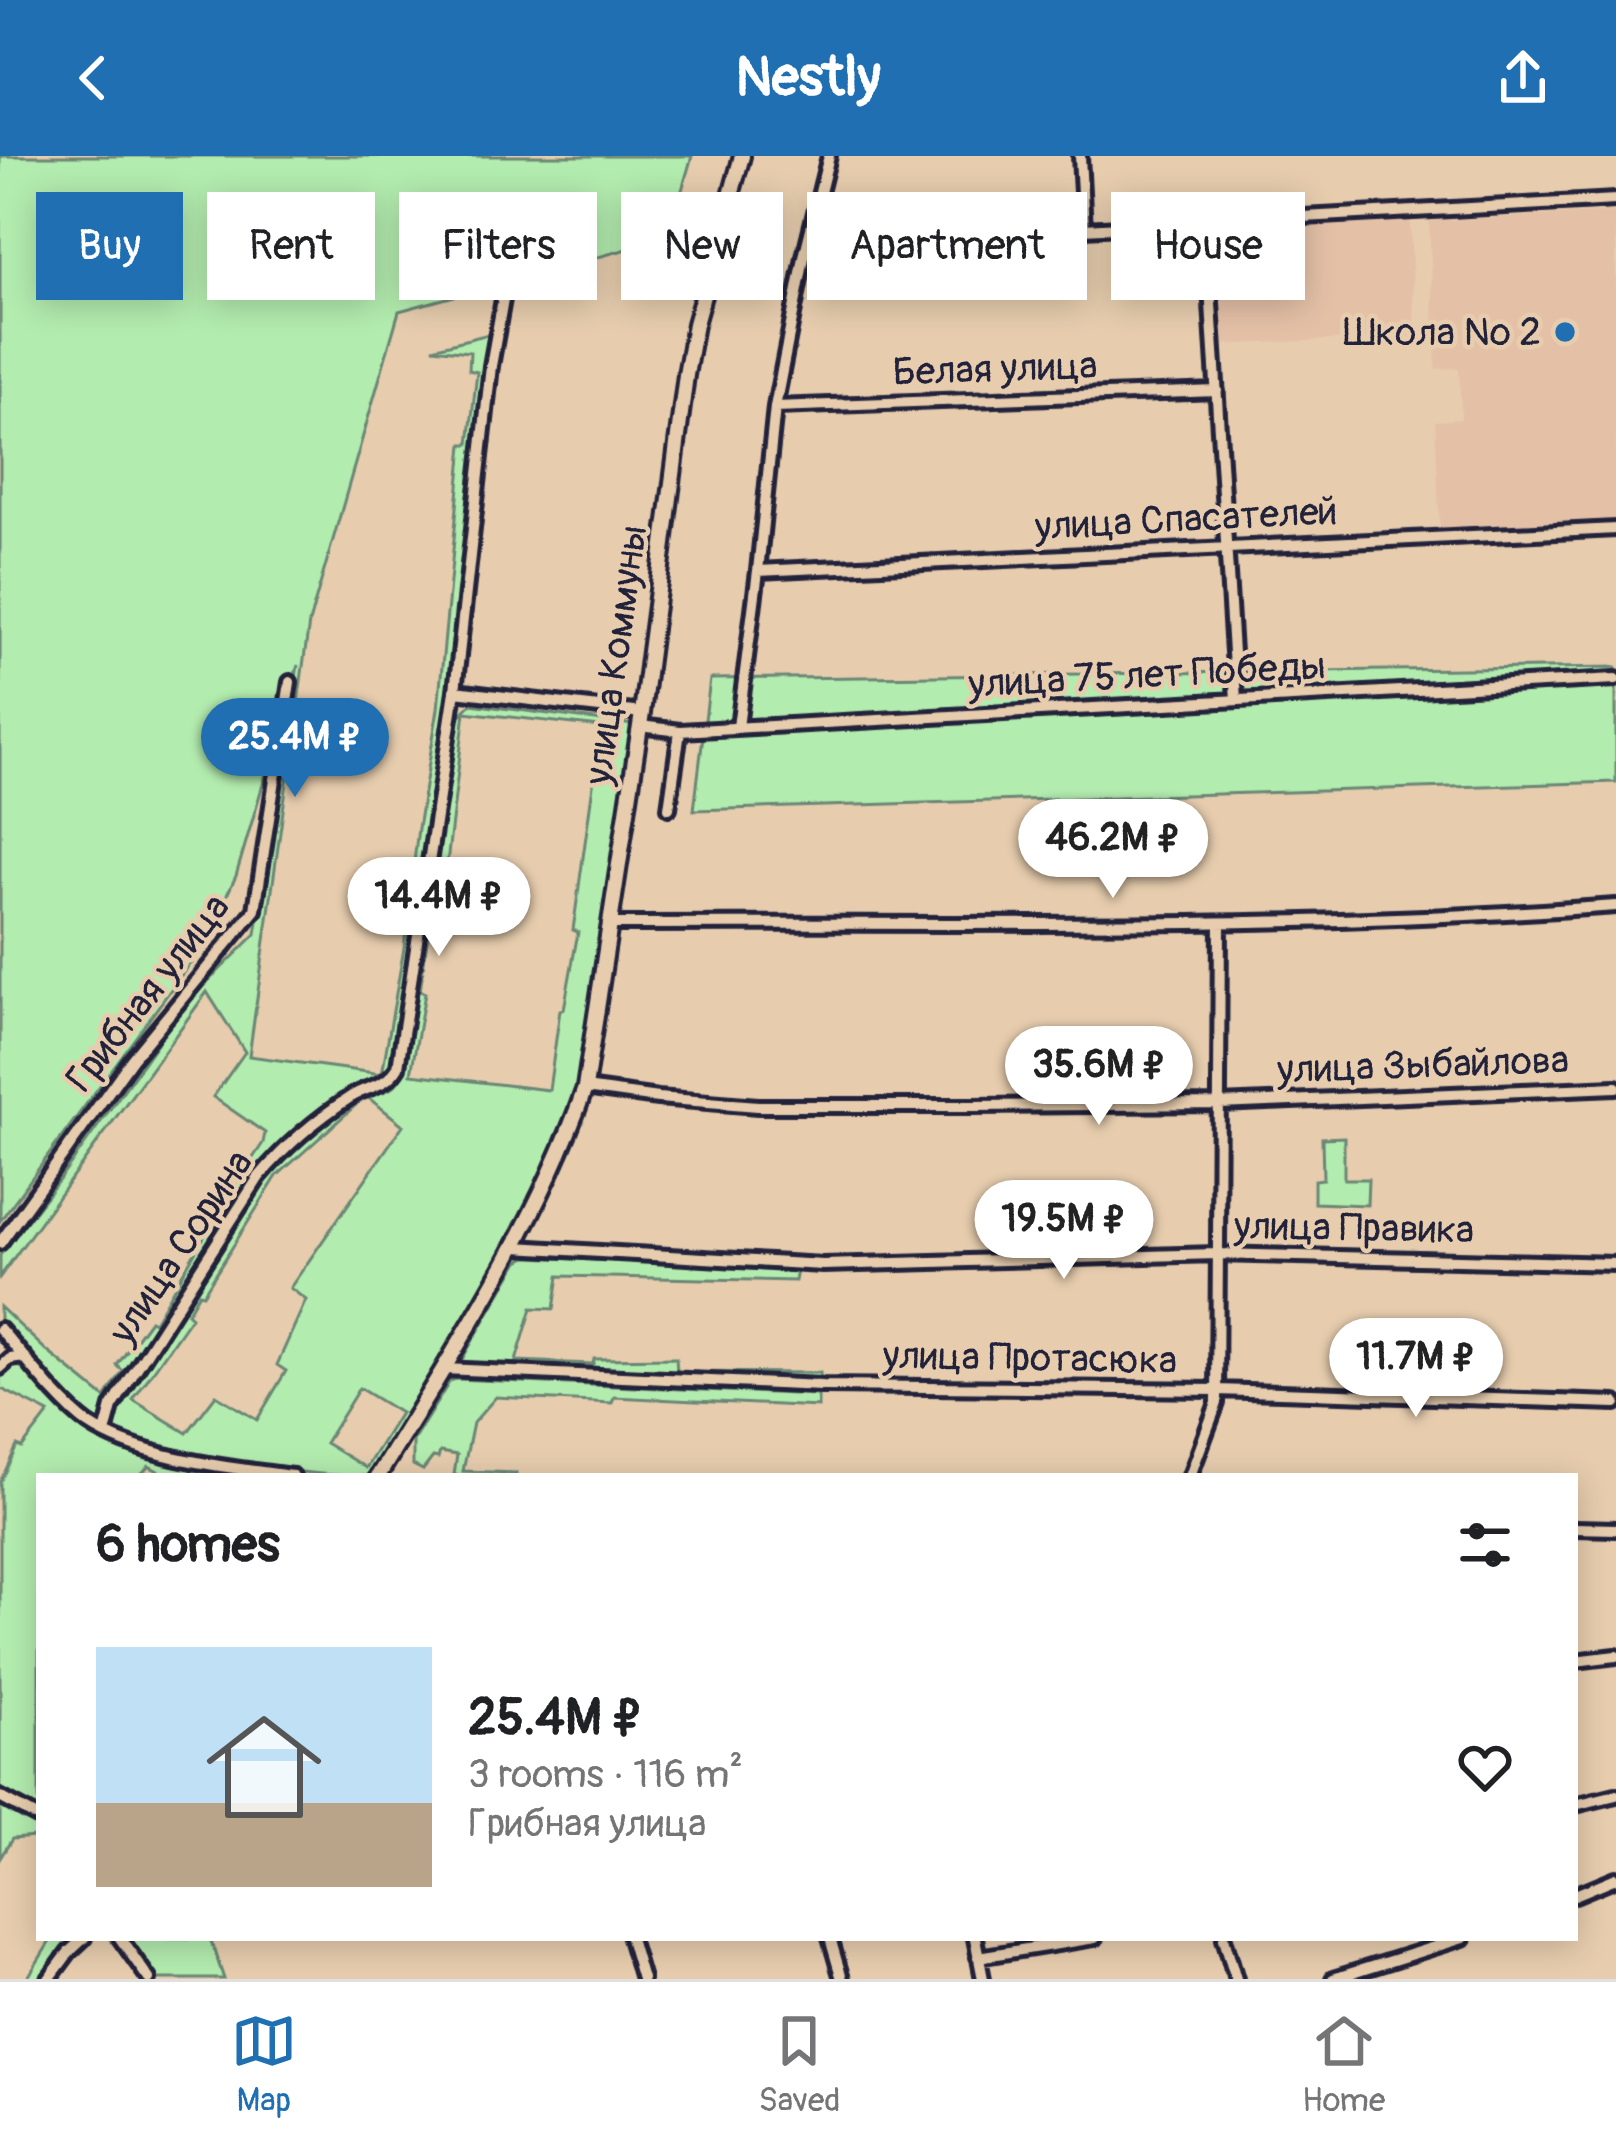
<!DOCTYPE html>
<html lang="en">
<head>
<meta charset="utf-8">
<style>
	body { margin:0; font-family:Pangolin,sans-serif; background:#f2f2f2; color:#202124; height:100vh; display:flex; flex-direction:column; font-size:45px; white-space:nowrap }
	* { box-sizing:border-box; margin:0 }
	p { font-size:39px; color:#757577 }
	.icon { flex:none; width:66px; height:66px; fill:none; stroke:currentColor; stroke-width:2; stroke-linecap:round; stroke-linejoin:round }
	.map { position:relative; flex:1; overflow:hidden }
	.sheet { position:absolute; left:36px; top:1317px; width:1542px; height:468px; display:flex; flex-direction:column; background:#fff; border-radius:0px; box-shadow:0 6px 30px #0003 }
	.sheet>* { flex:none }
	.top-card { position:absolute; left:36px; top:36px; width:1545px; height:108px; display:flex; gap:24px }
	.price { position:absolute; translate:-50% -102px; padding:0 27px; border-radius:42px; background:#fff; color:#222; font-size:39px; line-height:78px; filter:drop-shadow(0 3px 6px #0008) }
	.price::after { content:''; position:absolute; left:50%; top:72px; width:36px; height:27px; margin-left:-18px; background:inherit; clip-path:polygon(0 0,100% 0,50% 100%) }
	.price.active { background:#1f6fb2; color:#fff }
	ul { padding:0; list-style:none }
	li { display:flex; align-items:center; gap:36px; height:300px; padding:0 60px }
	li span { display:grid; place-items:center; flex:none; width:336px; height:240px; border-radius:0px; color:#555 }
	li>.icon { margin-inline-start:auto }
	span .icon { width:144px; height:144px; fill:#fffc; stroke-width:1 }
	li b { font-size:51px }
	h2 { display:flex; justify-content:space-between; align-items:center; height:144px; padding:0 60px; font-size:51px }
	.pill { padding:0 42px; border-radius:0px; background:#fff; box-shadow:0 6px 30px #0003; font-size:42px; line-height:108px }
	.pill.active { background:#1f6fb2; color:#fff }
	header { display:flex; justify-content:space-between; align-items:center; height:156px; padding:0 60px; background:#1f6fb2; color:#fff; font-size:54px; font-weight:800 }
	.dock { display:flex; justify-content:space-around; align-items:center; height:168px; border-top:3px solid #e0e0e0; background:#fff; font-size:33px; color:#757577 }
	.dock a { display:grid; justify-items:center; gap:6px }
	.dock .active { color:#1f6fb2 }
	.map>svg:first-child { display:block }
	.built { fill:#e4c0a7 }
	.green { fill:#b3ecaf; stroke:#6a8775; stroke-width:3; fill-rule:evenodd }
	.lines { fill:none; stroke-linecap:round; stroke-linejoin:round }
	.minor-casing { stroke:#22223b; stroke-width:20 }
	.tertiary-casing { stroke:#22223b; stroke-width:22 }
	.minor { stroke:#e7cdae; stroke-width:10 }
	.tertiary { stroke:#e7cdae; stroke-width:14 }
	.poi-dot { fill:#1f6fb2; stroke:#e7cdae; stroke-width:4.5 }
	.labels { text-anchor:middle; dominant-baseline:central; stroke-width:9; stroke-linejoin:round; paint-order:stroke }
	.poi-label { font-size:39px; fill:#22223b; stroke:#e7cdae; text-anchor:end }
	.street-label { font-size:39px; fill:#22223b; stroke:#e7cdae }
</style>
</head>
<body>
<header><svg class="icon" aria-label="back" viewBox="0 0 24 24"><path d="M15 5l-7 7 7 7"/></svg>Nestly<svg class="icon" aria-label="share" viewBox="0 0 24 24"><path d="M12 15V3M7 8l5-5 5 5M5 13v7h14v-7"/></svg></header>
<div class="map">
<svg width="1616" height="1823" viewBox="0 0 1616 1823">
	<rect width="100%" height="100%" fill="#e7cdae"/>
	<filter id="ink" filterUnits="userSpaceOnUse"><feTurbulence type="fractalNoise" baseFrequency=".00833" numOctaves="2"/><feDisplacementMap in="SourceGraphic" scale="24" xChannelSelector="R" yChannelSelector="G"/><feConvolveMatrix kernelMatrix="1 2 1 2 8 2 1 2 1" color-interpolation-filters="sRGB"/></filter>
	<g filter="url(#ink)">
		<!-- built -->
		<path class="built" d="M1616,56V369L1440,377L1435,265L1461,263L1459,212L1436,213L1429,65Z
			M1410,65L1415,180L1219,189L1214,74Z"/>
		<!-- green -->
		<path class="green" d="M0,0H692L668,82L399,155L309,467L249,900L382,918L404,792L418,672L438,553L463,288H469L477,216L469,214L470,196L433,192L489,178L468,341L457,486L392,915L381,927L351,934L280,991L262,1010L111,1242L107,1250L103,1271L81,1258L0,1168V1151L47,1195L105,1242L123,1215L117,1209L150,1164L154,1166L211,1069L217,1072L241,1034L235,1029L263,987L265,977L213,941L245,896L207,836L0,1121V1099L62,1020L186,847L256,778L298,509L236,720L203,790L0,1065Z
			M1616,511V626L694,654L710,523Z
			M471,548L634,569L578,941L512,1089L369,1320C283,1320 201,1300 118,1278L114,1275L115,1256L261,1026C289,995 322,965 357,943C368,937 383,939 393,931C403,923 406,908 408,896L454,566ZM465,556L601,571L573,774L578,776L564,853L560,854L549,934L411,918L425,837L420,835L433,742L443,741ZM366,940L403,969L290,1132L306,1144L277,1209L286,1215L257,1264L216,1239L187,1277L133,1244L191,1161L187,1157L199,1137L203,1138L277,1020ZM359,1232L400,1257L366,1312L325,1287Z
			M1344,981V1023H1368L1367,1049L1314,1047V1024L1323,1023L1322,982Z
			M527,1101L820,1114H797L795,1125L559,1120L554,1153L532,1152L516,1205L593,1208L594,1203L676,1202L677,1216L820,1217V1226L469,1214L461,1205L519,1105Z
			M15,1206C44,1217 63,1261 91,1278C124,1298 181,1298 209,1320H199L191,1316L188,1320H167L149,1310L139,1320H39V1657L0,1636V1326L17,1290L22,1292L49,1257L0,1232V1217Z
			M455,1223L818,1239V1251L614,1241L612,1247L496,1241L473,1267L463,1315L516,1317V1320L454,1319L457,1299L440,1296L438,1302L433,1301L423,1314L413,1309V1285L450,1225Z
			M0,1645L39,1666V1683L35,1681L12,1683L0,1702Z
			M52,1782H70L41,1823H27Z
			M129,1782H210L224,1823H158Z"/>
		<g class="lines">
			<!-- minor casing -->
			<g class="minor-casing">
				<path id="minor" d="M1080,0L1084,73
					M1206,68L1236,544
					M805,97L1084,73L1616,44
					M775,251L1217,235
					M758,415L1616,373
					M455,535L642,557
					M640,570L680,575L669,652
					M738,571L758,415L775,251L805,97L829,0
					M680,575L1616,523
					M612,768C947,766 1282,775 1616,750
					M585,932L658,942L758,950H972L1219,948L1616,931
					M0,1087L132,903L255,754L290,526
					M515,1091L823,1109L1217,1098L1616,1108
					M0,1173C25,1201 58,1246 88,1268C139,1303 233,1312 293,1320
					M0,1212L10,1203L25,1201
					M443,1213L822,1230L1217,1234L1616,1247
					M105,1277L112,1251L259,1021C285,990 318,962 352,940C370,929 386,931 398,911L455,535L491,210L507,121
					M1190,1320L1217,1247L1220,768
					M1575,1372L1616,1373
					M1575,1505L1616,1500
					M0,1641L39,1662
					M1575,1649L1616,1639
					M1575,1739L1616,1722
					M120,1782L149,1823
					M630,1782L642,1823
					M830,1782L842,1823
					M975,1782L983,1823
					M1224,1782L1236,1823
					M978,1801L1095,1782
					M49,1823L69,1796L84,1782
					M1333,1823L1463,1782"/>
			</g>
			<!-- tertiary casing -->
			<g class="tertiary-casing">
				<path id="tertiary" d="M378,1320C454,1195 536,1071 585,932L642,557L686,219L695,168L742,0"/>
			</g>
			<!-- minor -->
			<use href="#minor" class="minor"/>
			<!-- tertiary -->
			<use href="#tertiary" class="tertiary"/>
		</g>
	</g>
	<!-- markers -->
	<circle class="poi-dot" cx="1565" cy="176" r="12"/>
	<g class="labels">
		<!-- poi labels -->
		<g class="poi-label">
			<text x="1541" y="176">Школа № 2</text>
		</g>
		<!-- street labels -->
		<g class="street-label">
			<text transform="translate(995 213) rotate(-2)">Белая улица</text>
			<text transform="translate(1186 363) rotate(-3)">улица Спасателей</text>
			<text transform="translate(616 499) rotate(-82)">улица Коммуны</text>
			<text transform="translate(1147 519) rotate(-3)">улица 75 лет Победы</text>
			<text transform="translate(148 837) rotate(-52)">Грибная улица</text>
			<text transform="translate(1423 909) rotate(-2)">улица Зыбайлова</text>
			<text transform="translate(1354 1072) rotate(1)">улица Правика</text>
			<text transform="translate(181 1091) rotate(-56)">улица Сорина</text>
			<text transform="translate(1030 1202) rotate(1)">улица Протасюка</text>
		</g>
	</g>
</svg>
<b class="price active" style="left:295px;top:644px">25.4M ₽</b>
<b class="price" style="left:1113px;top:745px">46.2M ₽</b>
<b class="price" style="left:439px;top:803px">14.4M ₽</b>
<b class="price" style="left:1099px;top:972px">35.6M ₽</b>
<b class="price" style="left:1064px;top:1126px">19.5M ₽</b>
<b class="price" style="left:1416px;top:1264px">11.7M ₽</b>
<div class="top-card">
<a class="pill active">Buy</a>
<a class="pill">Rent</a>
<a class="pill">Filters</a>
<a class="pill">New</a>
<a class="pill">Apartment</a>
<a class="pill">House</a>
</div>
<section class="sheet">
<h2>6 homes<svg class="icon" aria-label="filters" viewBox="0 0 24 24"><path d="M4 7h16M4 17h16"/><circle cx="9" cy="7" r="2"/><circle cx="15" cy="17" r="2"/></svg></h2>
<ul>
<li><span style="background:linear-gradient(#bfe0f5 65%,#b9a48a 0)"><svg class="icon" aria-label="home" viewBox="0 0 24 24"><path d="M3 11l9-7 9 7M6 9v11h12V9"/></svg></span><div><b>25.4M ₽</b><p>3 rooms · 116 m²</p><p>Грибная улица</p></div><svg class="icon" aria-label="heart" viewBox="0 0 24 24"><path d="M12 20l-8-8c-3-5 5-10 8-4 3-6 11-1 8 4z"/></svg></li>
</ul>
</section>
</div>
<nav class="dock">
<a class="active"><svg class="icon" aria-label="map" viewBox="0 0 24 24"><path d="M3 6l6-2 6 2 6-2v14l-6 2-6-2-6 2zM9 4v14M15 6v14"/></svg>Map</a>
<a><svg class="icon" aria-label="saved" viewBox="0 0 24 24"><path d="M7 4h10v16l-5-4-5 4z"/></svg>Saved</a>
<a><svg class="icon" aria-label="home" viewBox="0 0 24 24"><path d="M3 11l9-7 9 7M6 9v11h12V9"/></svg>Home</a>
</nav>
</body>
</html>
